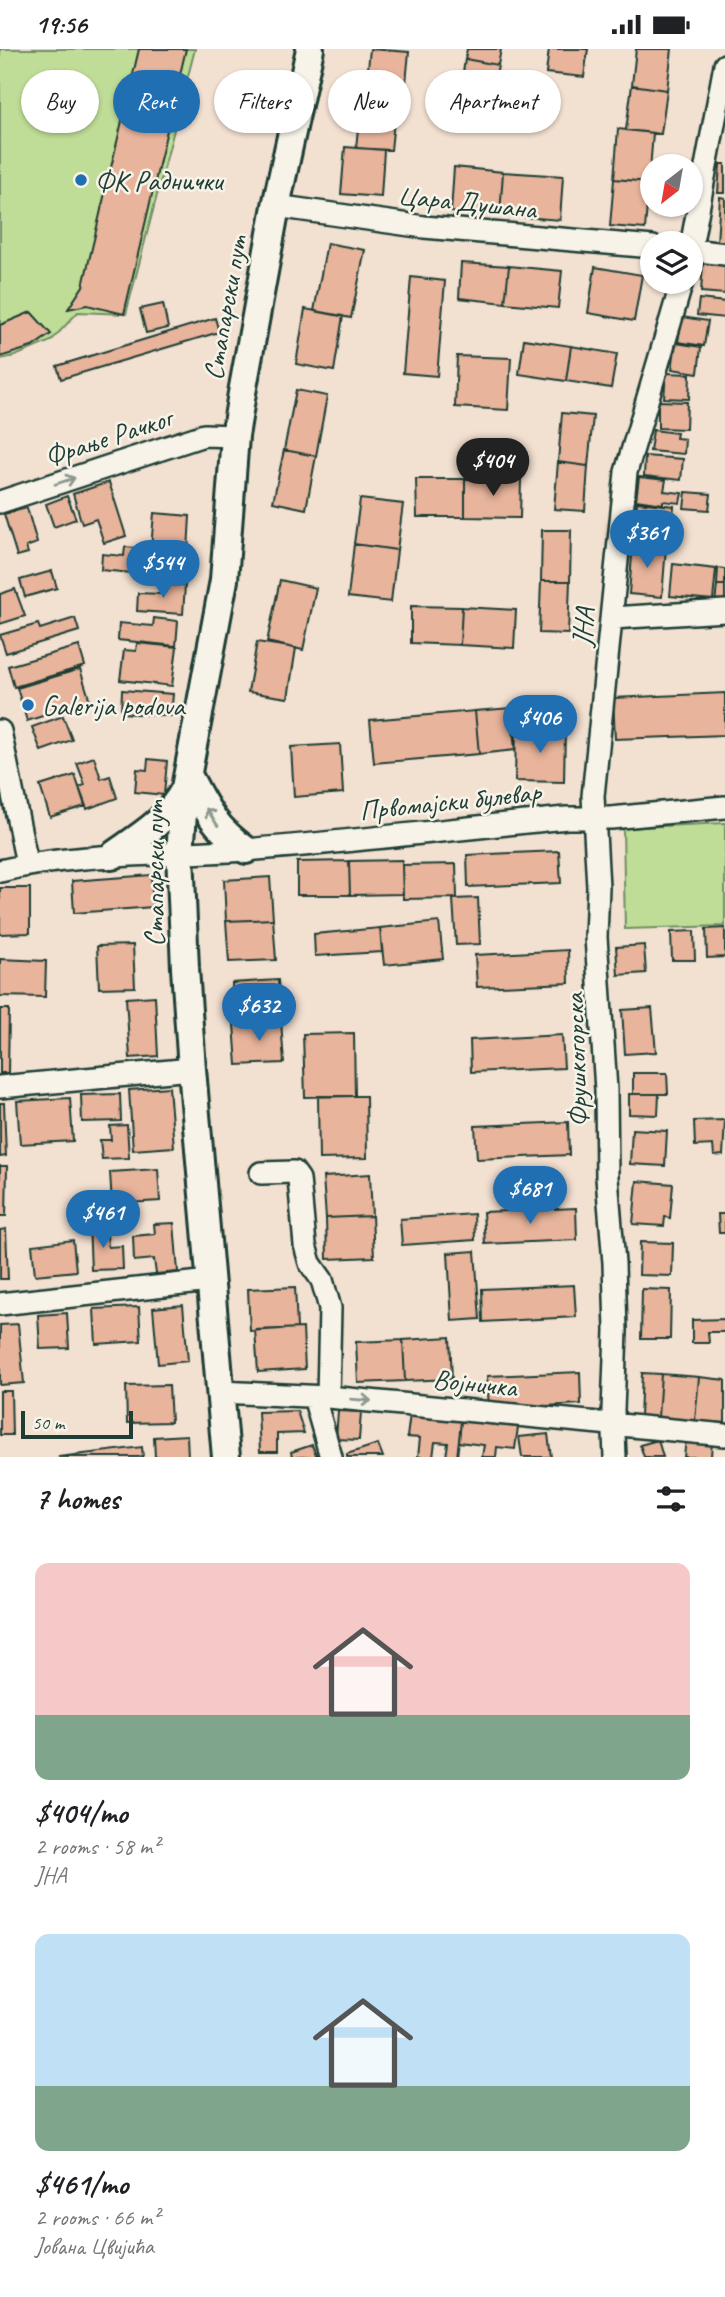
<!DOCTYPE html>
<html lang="en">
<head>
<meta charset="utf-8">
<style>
	body { margin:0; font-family:Caveat,sans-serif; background:#f2f2f2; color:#202124; height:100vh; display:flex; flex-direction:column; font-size:26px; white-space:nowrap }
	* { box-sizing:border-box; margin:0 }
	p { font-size:23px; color:#757577 }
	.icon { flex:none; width:38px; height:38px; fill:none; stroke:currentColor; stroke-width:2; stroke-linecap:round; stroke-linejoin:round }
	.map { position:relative; height:1408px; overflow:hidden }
	.side { display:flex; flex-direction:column; background:#fff; flex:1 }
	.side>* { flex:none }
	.banner { position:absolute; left:21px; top:21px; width:684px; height:63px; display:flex; gap:14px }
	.needle { width:46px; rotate:211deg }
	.fabs { position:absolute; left:640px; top:105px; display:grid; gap:14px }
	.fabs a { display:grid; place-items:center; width:63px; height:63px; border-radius:50%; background:#fff; box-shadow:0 2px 5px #0004; font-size:35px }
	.scale { position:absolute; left:21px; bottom:18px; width:112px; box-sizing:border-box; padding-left:7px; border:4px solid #1f3d34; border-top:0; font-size:19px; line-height:24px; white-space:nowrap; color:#1f3d34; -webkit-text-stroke:5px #f7f3e8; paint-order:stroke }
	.price { position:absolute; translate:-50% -60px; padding:0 16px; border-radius:24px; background:#1f6fb2; color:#fff; font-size:23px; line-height:46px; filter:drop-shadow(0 2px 4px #0008) }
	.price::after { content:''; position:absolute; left:50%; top:42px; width:21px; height:16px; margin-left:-10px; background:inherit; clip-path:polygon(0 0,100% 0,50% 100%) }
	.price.active { background:#222; color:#fff }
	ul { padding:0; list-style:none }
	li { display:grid; align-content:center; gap:14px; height:371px; padding:0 35px }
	li span { display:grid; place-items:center; height:217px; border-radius:14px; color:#555 }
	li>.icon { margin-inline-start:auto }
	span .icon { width:126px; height:126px; fill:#fffc; stroke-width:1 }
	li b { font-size:30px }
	h2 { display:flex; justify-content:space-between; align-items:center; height:84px; padding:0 35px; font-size:30px }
	.chip { padding:0 24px; border-radius:32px; background:#fff; box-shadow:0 2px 5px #0004; font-size:24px; line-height:63px }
	.chip.active { background:#1f6fb2; color:#fff }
	.status { display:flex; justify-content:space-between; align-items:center; height:49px; padding:0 35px; background:#fff; direction:ltr }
	.status svg { height:19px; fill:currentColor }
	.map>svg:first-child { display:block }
	.green { fill:#bfdd96; stroke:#6f8d65; stroke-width:2 }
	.building { fill:#e8b49b; stroke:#1f3d34; stroke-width:2 }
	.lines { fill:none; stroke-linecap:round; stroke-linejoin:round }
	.minor-casing { stroke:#1f3d34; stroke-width:26 }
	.major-casing { stroke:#1f3d34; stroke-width:32 }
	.minor { stroke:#f7f3e8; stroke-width:21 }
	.major { stroke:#f7f3e8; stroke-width:26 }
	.oneway { stroke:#8b988e }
	.poi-dot { fill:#1f6fb2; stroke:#f7f3e8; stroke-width:2.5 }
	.labels { text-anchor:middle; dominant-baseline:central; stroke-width:5; stroke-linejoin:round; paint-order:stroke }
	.poi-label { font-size:28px; fill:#1f3d34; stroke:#f7f3e8; text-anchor:start }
	.street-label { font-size:28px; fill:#1f3d34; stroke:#f7f3e8 }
</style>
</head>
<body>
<div class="status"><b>19:56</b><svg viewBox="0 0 49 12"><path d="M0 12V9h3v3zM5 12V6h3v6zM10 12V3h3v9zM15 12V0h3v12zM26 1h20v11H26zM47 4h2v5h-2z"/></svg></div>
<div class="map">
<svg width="725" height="1408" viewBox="0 0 725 1408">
	<rect width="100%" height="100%" fill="#f2e0d1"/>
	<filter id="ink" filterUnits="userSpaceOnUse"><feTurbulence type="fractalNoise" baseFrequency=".0143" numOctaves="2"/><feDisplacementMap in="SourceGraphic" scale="14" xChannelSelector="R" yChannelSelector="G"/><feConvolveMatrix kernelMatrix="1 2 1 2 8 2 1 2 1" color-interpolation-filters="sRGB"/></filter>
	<g filter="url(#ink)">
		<!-- green -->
		<path class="green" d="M0,0H195L126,265L78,263L51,292L15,307L0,310Z
			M725,774V877L625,880L623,779Z"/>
		<!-- building -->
		<path class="building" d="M139,0H186L124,265L87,256L68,260L83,237Z
			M370,0L409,3L404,54L365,49Z
			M467,0H501L498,16L465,10Z
			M549,0H588L584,28L546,24Z
			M636,0H672L667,41L632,36Z
			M465,10L498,16L489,69L457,65Z
			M632,36L667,41L661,85L626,81Z
			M361,50L396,53L391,101L356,99Z
			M618,80L653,84L649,133L614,130Z
			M345,98L384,101L381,148L341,145Z
			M720,115H725V144H718Z
			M454,118L503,123L500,166L451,163Z
			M503,123L563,127L560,171L500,166Z
			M614,130L649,133L645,180L610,177Z
			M720,148L725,149V194H717Z
			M327,194L365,201L351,269L314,262Z
			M461,214L509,217L505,254L459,249Z
			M703,214L725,216V245L701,243Z
			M509,217L562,222L558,259L505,254Z
			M595,218L642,226L634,272L588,264Z
			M411,228L445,232L437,327L403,324Z
			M699,250L725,253V269L697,266Z
			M163,255L168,279L146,284L140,260Z
			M305,260L343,267L334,322L296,315Z
			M31,263L51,285L32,298L0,308V276Z
			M682,268L708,272L704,297L678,293Z
			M215,269L219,283L61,330L57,317Z
			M524,290L571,297L566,332L519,325Z
			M676,294L701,298L698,324L672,320Z
			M571,297L617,305L611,339L566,332Z
			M457,307L511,309L508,361L455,358Z
			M666,324L690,325L689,350L664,349Z
			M296,341L327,347L316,407L284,401Z
			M658,352L687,353L686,380L658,379Z
			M562,364L593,367L588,417L558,413Z
			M653,381L677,384L676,389L685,390L684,405L650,402Z
			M284,401L316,407L306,460L273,453Z
			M645,407L683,410L681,431L644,427Z
			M558,413L588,417L585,462L554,460Z
			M639,428L666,431L664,442L682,444L680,454L663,452V455L636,451Z
			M416,430H465V468H417Z
			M465,430H521L520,469L465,468Z
			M109,433L126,487L104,494L96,470L82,475L73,445Z
			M686,443L711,445L709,461L684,459Z
			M67,447L76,470L54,478L46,455Z
			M360,450L403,455L397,501L354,495Z
			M637,453L674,457L671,488L634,485Z
			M27,459L37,494L26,498L28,504L17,507L4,465Z
			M154,464L190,467L188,502L151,499Z
			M542,481H571L570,532H541Z
			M633,494L666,498L662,548L629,545Z
			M354,495L397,501L391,553L348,548Z
			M125,498L164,502L163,527L101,521L102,505L124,507Z
			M164,502L188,503L186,534L162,532Z
			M673,515L716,520L713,551L670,547Z
			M718,519L725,520V536H717Z
			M52,522L57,539L25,548L20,531Z
			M280,531L316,539L303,601L267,593Z
			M541,532H570L568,585L539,584Z
			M162,535L185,536L183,565L137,562L138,544L162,545Z
			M717,536H725V555H715Z
			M15,540L25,567L0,575V545Z
			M411,557L462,558L460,596L411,594Z
			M462,558L516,561L514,599L460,596Z
			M75,569L79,582L6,604L0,586L38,575L40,580Z
			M154,569L178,572L176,597L118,591L119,574L153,577Z
			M257,593L296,599L288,649L248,643Z
			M137,594L177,598L172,637L120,631L124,601L136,602Z
			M79,597L85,617L14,638L8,617Z
			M80,620L90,652L27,672L17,639Z
			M122,641L173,645L171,667L121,664Z
			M725,644V686L615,690L613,649Z
			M511,659L515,701L479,705L475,662Z
			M475,662L479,705L374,714L370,671Z
			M63,667L72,691L41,702L32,678Z
			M516,678L565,680L564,733L515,732Z
			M340,695L343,744L294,748L291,698Z
			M94,708L101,730L110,727L117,749L87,760L79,738L85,736L77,714Z
			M148,710L167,712L164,746L135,743L137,720L147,721Z
			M75,726L85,757L50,768L40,737Z
			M559,802L561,834L468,838L467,806Z
			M402,811L403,845L350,846L349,812Z
			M349,812L350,846H297V813Z
			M456,815L457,849L403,850L402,816Z
			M151,826L153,858L74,864L72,832Z
			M270,828L273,870L226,872L224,831Z
			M0,839H30V884L0,885Z
			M478,849L480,895L456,896L453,850Z
			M273,870L276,911L229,913L226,872Z
			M439,873L443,910L384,916L380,879Z
			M380,879L382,903L315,907L314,885Z
			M725,879V908L707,909L706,880Z
			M694,882L695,911H672L671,883Z
			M133,896L135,938L99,939L97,897Z
			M644,896L646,924L618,926L616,898Z
			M568,901L569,934L477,938L475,906Z
			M0,910L46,912L45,948L0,947Z
			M278,931L281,972L234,975L232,934Z
			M155,947L158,1007L130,1009L126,949Z
			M652,959L656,1003L625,1005L622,961Z
			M0,960H9L8,1024H0Z
			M281,972L284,1014L237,1016L234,975Z
			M354,984L355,1047L305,1048L303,985Z
			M562,986L564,1019L471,1023L470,991Z
			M633,1024H667L668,1045H633Z
			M169,1038L174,1098L133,1101L129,1041Z
			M120,1045L121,1072L82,1073L81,1046Z
			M629,1045H659L658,1066L629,1065Z
			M318,1047H366L367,1109L319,1110Z
			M70,1049L73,1092L20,1095L17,1052Z
			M0,1054H4L6,1107L0,1108Z
			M725,1071L723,1106L714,1107L713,1096L695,1097L694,1072Z
			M568,1073L569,1106L477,1110L475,1077Z
			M127,1076L129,1109L102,1110L100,1091H111L110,1077Z
			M632,1080L667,1082L665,1117L630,1115Z
			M0,1117H7L6,1167H0Z
			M158,1120L160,1152L112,1155L110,1123Z
			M370,1125L372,1167L326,1169L323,1128Z
			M637,1132L673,1135L670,1169L665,1168L664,1177L633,1175Z
			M576,1159L577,1191L485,1195L483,1163Z
			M474,1165L475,1191L402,1196L400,1170Z
			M718,1165H725V1184H719Z
			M372,1167L374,1208L327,1210L326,1169Z
			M106,1173L108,1198L122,1197L123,1220L91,1221L89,1174Z
			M174,1174L178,1223L156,1225L154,1210L134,1212L133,1187L155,1185L154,1175Z
			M6,1180L8,1230H0V1181Z
			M73,1191L76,1222L35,1226L32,1196Z
			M640,1193L673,1194L672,1227L639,1226Z
			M475,1202L480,1270L452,1272L448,1204Z
			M574,1236L576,1268L483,1273L482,1240Z
			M295,1238L297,1279L250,1282L248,1240Z
			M642,1240L671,1241L670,1290H641Z
			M183,1256L188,1312L158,1315L153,1259Z
			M139,1258L141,1292L96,1295L94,1260Z
			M67,1264L69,1299L40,1300L38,1266Z
			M725,1270V1283H708L709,1294H692V1271Z
			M18,1275L24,1334L0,1336V1276Z
			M303,1279L305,1320L258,1323L255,1281Z
			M450,1288L452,1330L405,1332L403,1291Z
			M403,1291L405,1332L358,1334L356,1293Z
			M580,1323L581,1355L489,1360L487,1327Z
			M642,1324L661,1325L658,1368L640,1367Z
			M661,1325L699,1328L695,1372L658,1368Z
			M699,1328L725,1331V1374L695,1372Z
			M169,1336L171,1373L127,1374L126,1337Z
			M0,1342H11L12,1386H0Z
			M297,1362L304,1384L277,1385V1403H260L258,1363Z
			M338,1362L361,1363L359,1391L336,1390Z
			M410,1365L461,1372L457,1408H446L448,1394L435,1393L433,1408H418L420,1389L407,1388Z
			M461,1372L518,1378L515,1400L497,1398L496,1408H482L484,1396L459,1393Z
			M548,1385L551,1408H522L519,1388Z
			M187,1386L188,1408H155L154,1388Z
			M686,1390L712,1392L711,1408H684Z
			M658,1391L663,1408H644L640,1396Z
			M378,1395L383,1408H347V1405Z
			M312,1396L317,1408H292L291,1403Z
			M142,1398L143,1408H58Z"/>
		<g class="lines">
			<!-- minor casing -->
			<g class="minor-casing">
				<path id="minor" d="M276,157L424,178L653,198
					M691,198L725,16
					M691,201L725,205
					M0,453L204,386L235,387
					M612,569L725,562
					M0,682L27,815
					M0,822C79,803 163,807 244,801C352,793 460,779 567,769H611L725,758
					M0,1038L192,1020
					M261,1124L294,1123L299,1130L305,1196L310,1214L322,1231L330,1259L328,1348
					M0,1255L210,1232
					M219,1343L328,1348L725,1386
					M314,1348L331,1408
					M615,1408L613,1361L616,1282L614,1214L607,1129L606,1041L596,888L598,838L593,747L626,423L682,233"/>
			</g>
			<!-- major casing -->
			<g class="major-casing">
				<path id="major" d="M188,726C206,760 214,778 246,801
					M112,807C140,787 168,771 184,741
					M226,1408L192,1020L185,919L180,804L185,739L224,531L235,387L242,344L276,157L310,0"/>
			</g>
			<!-- minor -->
			<use href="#minor" class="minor"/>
			<!-- major -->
			<use href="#major" class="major"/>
		</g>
		<!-- one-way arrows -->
		<defs><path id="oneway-shaft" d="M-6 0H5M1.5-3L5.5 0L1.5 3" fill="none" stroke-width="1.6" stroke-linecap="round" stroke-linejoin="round" transform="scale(1.75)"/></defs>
		<g class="oneway">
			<use href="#oneway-shaft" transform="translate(65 432) rotate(-18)"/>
			<use href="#oneway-shaft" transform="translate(212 768) rotate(-124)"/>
			<use href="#oneway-shaft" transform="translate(361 1351) rotate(5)"/>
		</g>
	</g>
	<!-- markers -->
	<g class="poi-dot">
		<circle cx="81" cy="131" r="7"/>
		<circle cx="28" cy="656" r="7"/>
	</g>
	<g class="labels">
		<!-- poi labels -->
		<g class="poi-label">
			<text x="95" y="131">ФК Раднички</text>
			<text x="42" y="656">Galerija podova</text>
		</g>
		<!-- street labels -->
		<g class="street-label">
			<text transform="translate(467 153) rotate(6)">Цара Душана</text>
			<text transform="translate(225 259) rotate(-80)">Стапарски пут</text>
			<text transform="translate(108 388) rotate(-18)">Фрање Рачког</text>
			<text transform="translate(583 578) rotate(-84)">ЈНА</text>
			<text transform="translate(450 752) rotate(-6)">Првомајски булевар</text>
			<text transform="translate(154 825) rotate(-90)">Стапарски пут</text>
			<text transform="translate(576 1011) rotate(-92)">Фрушкогорска</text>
			<text transform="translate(475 1334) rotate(6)">Војничка</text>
		</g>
	</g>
</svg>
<div class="fabs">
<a><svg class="needle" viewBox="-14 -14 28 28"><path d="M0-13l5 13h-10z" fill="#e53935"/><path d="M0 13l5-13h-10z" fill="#757577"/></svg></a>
<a><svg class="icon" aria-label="layers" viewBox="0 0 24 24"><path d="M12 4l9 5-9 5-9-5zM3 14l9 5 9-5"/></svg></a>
</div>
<div class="scale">50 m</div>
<b class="price active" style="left:493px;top:449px">$404</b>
<b class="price" style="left:647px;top:521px">$361</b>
<b class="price" style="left:163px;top:551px">$544</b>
<b class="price" style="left:540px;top:706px">$406</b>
<b class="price" style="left:259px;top:994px">$632</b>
<b class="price" style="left:530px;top:1177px">$681</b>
<b class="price" style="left:103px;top:1201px">$461</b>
<div class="banner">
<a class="chip">Buy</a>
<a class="chip active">Rent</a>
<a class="chip">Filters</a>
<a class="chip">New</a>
<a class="chip">Apartment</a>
</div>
</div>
<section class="side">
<h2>7 homes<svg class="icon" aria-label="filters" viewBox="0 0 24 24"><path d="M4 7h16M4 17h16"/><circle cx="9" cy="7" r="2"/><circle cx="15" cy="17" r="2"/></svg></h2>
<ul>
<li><span style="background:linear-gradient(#f6c9c9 70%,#7fa58c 0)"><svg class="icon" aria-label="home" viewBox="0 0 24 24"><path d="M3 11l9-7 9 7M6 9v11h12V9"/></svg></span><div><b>$404/mo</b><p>2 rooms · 58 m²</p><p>ЈНА</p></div></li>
<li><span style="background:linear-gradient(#bfe0f5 70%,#7fa58c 0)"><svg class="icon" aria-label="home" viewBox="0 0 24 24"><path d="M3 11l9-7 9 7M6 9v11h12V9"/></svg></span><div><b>$461/mo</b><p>2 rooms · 66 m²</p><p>Јована Цвијића</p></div></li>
</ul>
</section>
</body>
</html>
